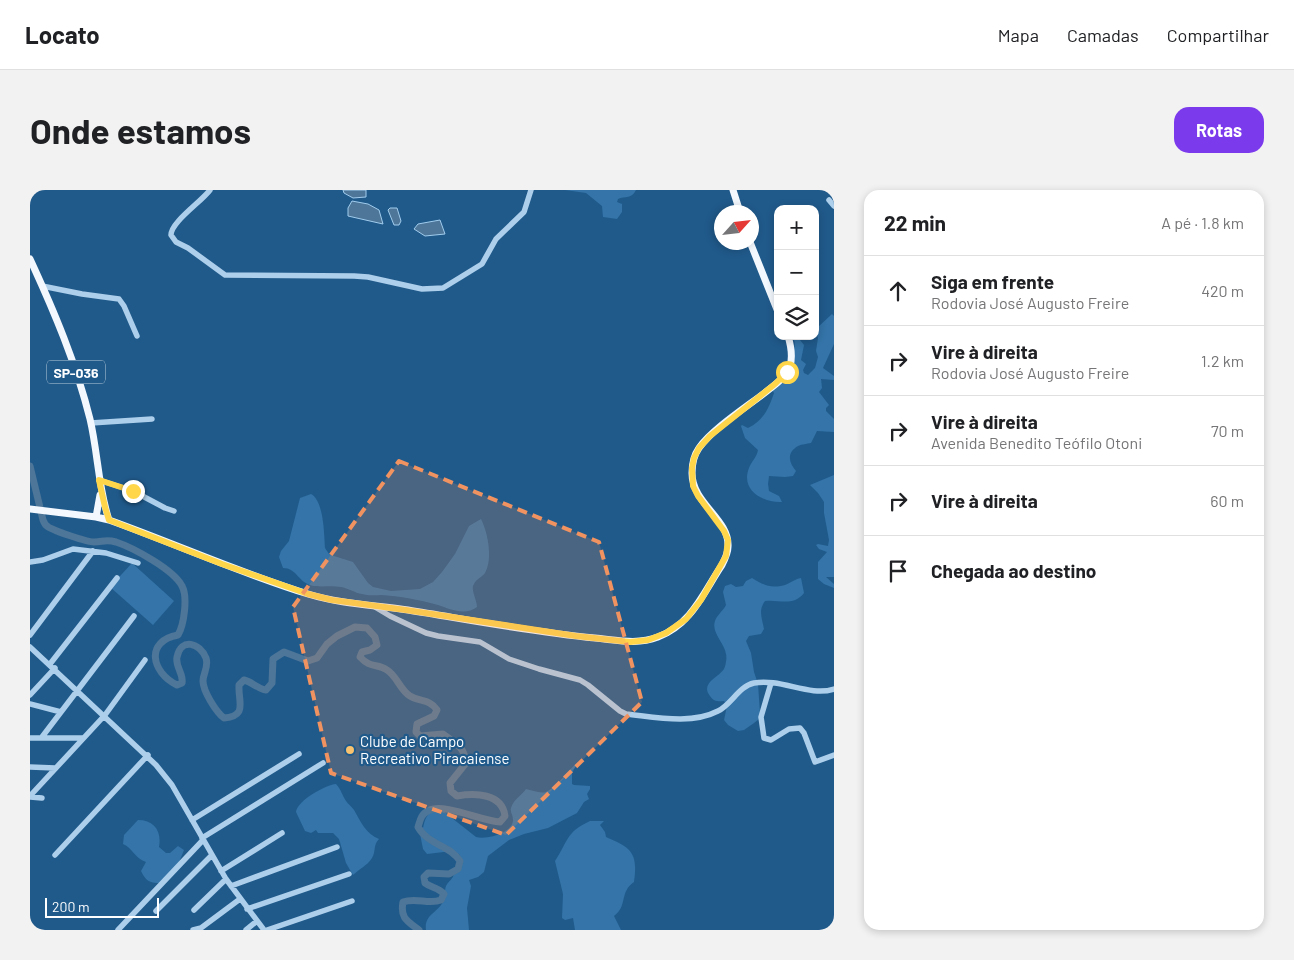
<!DOCTYPE html>
<html lang="pt">
<head>
<meta charset="utf-8">
<style>
  body { margin:0; font-family:Barlow,sans-serif; background:#f2f2f2; color:#202124 }
  .controls { position:absolute; right:15px; top:15px; display:grid; overflow:hidden; border-radius:10px; box-shadow:0 2px 8px #0003 }
  .controls button { width:45px; height:45px; display:grid; place-items:center; padding:0; border:0; border-bottom:1px solid #e0e0e0; background:#fff; color:#202124; font:25px sans-serif }
  .compass { position:absolute; left:684px; top:15px; width:45px; height:45px; border-radius:50%; background:#fff; box-shadow:0 2px 8px #0003; rotate:63deg }
  .scale { position:absolute; left:15px; bottom:12px; width:114px; box-sizing:border-box; padding-left:5px; border:2px solid #fff; border-top:0; font-size:14px; line-height:18px; white-space:nowrap; color:#fff; -webkit-text-stroke:4px #205a8b; paint-order:stroke }
  .stop { position:absolute; width:15px; height:15px; margin:-11px; border:4px solid #ffd54a; border-radius:50%; background:#fff }
  .stop.end { background:#ffd54a; border-color:#fff; box-shadow:0 1px 5px #0008 }
  .list { margin:0; padding:0; list-style:none }
  h2 { display:flex; justify-content:space-between; align-items:center; height:65px; margin:0; padding:0 20px; font-size:21px }
  h2 small { font-size:16px; font-weight:400; color:#757577 }
  .list li { display:grid; grid-template-columns:32px 1fr auto; gap:15px; align-items:center; box-sizing:border-box; height:70px; padding:0 20px; border-top:1px solid #e0e0e0 }
  .list b { display:block; font-size:19px; white-space:nowrap }
  .list p { margin:0; font-size:16px; white-space:nowrap; color:#757577 }
  .list em { font-size:16px; font-style:normal; color:#757577 }
  .icon { flex:none; width:28px; height:28px; fill:none; stroke:currentColor; stroke-width:2; stroke-linecap:round; stroke-linejoin:round }
  .map { position:relative; flex:none; width:804px; height:740px; overflow:hidden; border-radius:15px }
  header { display:flex; align-items:center; gap:30px; box-sizing:border-box; height:70px; padding:0 25px; background:#fff; border-bottom:1px solid #e0e0e0 }
  header strong { font-size:24px }
  nav { display:flex; gap:28px; margin-inline-start:auto; font-size:18px }
  .intro { display:flex; align-items:center; justify-content:space-between; box-sizing:border-box; height:120px; padding:0 30px }
  h1 { margin:0; font-size:35px }
  .button { padding:12px 22px; border-radius:15px; background:#7c3aed; color:#fff; font-size:18px; font-weight:700 }
  main { display:flex; gap:30px; padding:0 30px }
  aside { flex:1; background:#fff; border-radius:15px; box-shadow:0 2px 8px #0003 }
  .map>svg:first-child { display:block }
  .green { fill:#3474a8 }
  .water { fill:#4d7698; stroke:#a1cced }
  .lines { fill:none; stroke-linecap:round; stroke-linejoin:round }
  .river { stroke:#4d7698; stroke-width:7 }
  .minor { stroke:#adcfeb; stroke-width:5.5 }
  .major { stroke:#f2f8fe; stroke-width:7 }
  .route { stroke:#ffd54a; stroke-width:6 }
  .marked { fill:#f09361; fill-opacity:0.2; stroke:#f09361; stroke-width:4; stroke-dasharray:10 6; stroke-linejoin:round }
  .poi-dot { fill:#f8c26e; stroke:#205a8b; stroke-width:2 }
  .labels { text-anchor:middle; dominant-baseline:central; stroke-width:4.5; stroke-linejoin:round; paint-order:stroke }
  .shield { fill:#205a8b; stroke:#bccedc; stroke-width:1 }
  .shield-label { font-size:14px; font-weight:bold; fill:#fff }
  .poi-label { font-size:15px; fill:#fff; stroke:#205a8b; text-anchor:start }
</style>
</head>
<body>
<header>
<strong>Locato</strong>
<nav><a>Mapa</a><a>Camadas</a><a>Compartilhar</a></nav>
</header>
<div class="intro"><h1>Onde estamos</h1><a class="button">Rotas</a></div>
<main>
<div class="map">
<svg width="804" height="740" viewBox="0 0 804 740">
  <rect width="100%" height="100%" fill="#205a8b"/>
  <path class="green" d="M535 0H606C602 9 595 6 588 9L587 12 592 14V22L587 29 573 27 572 16 556 3Z
    M802 124 804 126V154L793 178 804 186V190L791 189 792 198 789 202 799 215 796 218V221L804 229V242L787 241 781 253C777 254 772 254 768 256 756 263 759 273 766 281L763 286 755 287 739 286 738 294 739 301 749 306 752 312C734 313 710 301 719 278 721 272 727 267 728 260L715 248 711 236 712 235 718 238C734 230 739 218 744 203L741 197C748 187 769 161 764 150H770L774 155 771 170 776 174 773 180 774 183 778 185 785 178 788 167 786 161 788 148 786 141 788 137Z
    M804 285V387H796L804 394V398L794 394 788 389V372L797 362 789 359 786 355 788 354 798 356 799 350 794 323V312L788 303 780 295Z
    M281 304C294 311 294 344 295 358L299 364 304 366 323 372 338 393 343 397 361 401 390 399 403 392 412 382 425 364 439 336 451 329C458 343 463 369 455 383 452 387 446 389 444 394 440 399 447 410 447 417 435 426 420 419 408 415 391 410 369 406 351 405 345 405 339 406 332 404 325 403 318 398 311 397 301 395 289 398 280 395 268 391 266 378 253 378L249 367 251 361 259 351 270 308Z
    M102 373 144 411 123 435 80 397Z
    M722 388C734 395 740 399 755 395 760 393 765 389 771 388L774 403C763 417 749 409 735 411 728 420 732 428 734 439L731 444 719 446 716 451 721 463 724 482 728 494 730 523 729 529 724 533 714 540 708 541 698 535 694 530 697 516 694 511C688 512 683 511 680 506 670 493 688 488 694 479 696 475 697 467 696 464 694 452 681 443 685 431 687 425 693 421 696 415L693 402 695 396 701 394 706 397 713 396 716 391Z
    M548 572 542 583V594L544 595 560 596V599L557 604 559 609 554 612 547 623 518 638 494 644 479 650 458 666 454 682 448 687 439 690 441 696 437 718 439 740H396C394 725 407 723 413 712 416 707 414 701 416 696 419 690 423 690 424 683L428 679 432 670 429 664 422 661 397 664 393 659 390 644C394 639 393 634 396 628 398 624 402 621 404 619L413 621 446 647C456 650 483 643 483 630 483 625 480 622 481 618 483 610 492 605 496 599 502 600 510 604 516 602 526 598 539 579 548 572Z
    M306 594C311 599 312 605 316 611 318 614 322 617 324 620 331 632 336 644 349 649 343 655 346 661 342 668 337 676 329 679 323 685L316 673 309 649 303 643H288L286 640 281 643 275 641 266 622C267 611 295 595 306 594Z
    M108 630C124 630 132 641 129 657L136 663H140L148 656 154 660 148 675 130 693C119 693 116 691 111 681L116 672C104 668 103 658 93 654L94 645Z
    M560 631H574L570 635 575 642 576 647C602 658 608 663 604 692 589 702 598 716 584 726L591 740H545L543 728 535 730 532 728 533 704 525 671C539 650 535 643 560 631Z"/>
  <path class="water" d="M313 0H336V7L323 8 314 3Z
    M322 11 338 14 349 20 353 34 318 26V18Z
    M360 18H367L371 31 369 35H364L358 20Z
    M410 30 415 44 395 46 384 39 388 34Z"/>
  <g class="lines">
    <path class="river" d="M0 276 13 330C14 332 15 335 17 336 21 340 57 352 64 352 73 352 75 349 86 352 104 358 144 380 152 396 158 407 154 435 148 445 115 451 121 482 147 495L152 493C154 484 145 477 147 467 151 447 170 453 176 468 179 477 173 483 173 491 173 501 186 522 194 528 218 526 208 512 209 495L214 490C222 492 228 499 236 500L242 493 243 469 254 462 278 471 287 468 297 454 307 446 325 437 337 438 345 447 347 455 340 460 332 462 330 467C341 479 347 473 357 480 367 486 370 500 380 506 390 512 400 509 407 520L404 526 387 534 386 542 390 546 413 544C425 553 435 557 436 573L420 593 421 601 427 606C445 603 472 603 475 626L470 632C451 631 413 612 398 621 391 624 390 631 388 637 398 655 420 655 430 671L428 679 419 684 398 683 394 687 395 693C401 698 408 697 414 704L411 710C399 715 386 707 373 712 370 728 377 731 389 740"/>
    <path class="minor" d="M180 0C171 12 141 32 141 45L146 52 158 58 195 85 324 86 338 87 392 99 413 98 452 74 466 49 494 22 501 0
      M799 10 804 16
      M12 96 52 104 89 109 94 116 107 146
      M61 233 122 229
      M69 290 103 301 135 318 144 321
      M0 372 13 370 43 359 76 363 108 373
      M345 417 360 426 396 443 408 446 450 452 479 469 509 479 550 490 558 495 590 521 596 524C625 527 661 535 688 521 701 515 709 496 724 493 751 488 779 507 804 499
      M0 445 63 361
      M0 457 126 575 142 595 196 689 234 740
      M20 474 87 388
      M741 493 731 527 734 548 741 550 759 539 770 538 774 543 785 572 804 565
      M0 505 25 478
      M0 514 31 522
      M12 547 104 426
      M0 548H52
      M0 577 25 578
      M0 606 75 525 115 470
      M0 607 12 608
      M162 630 269 564
      M172 648 293 573
      M25 665 118 565
      M191 681 252 643
      M201 696 307 657
      M217 719 319 684
      M164 720 196 689
      M126 721 181 666
      M88 740 173 650
      M163 740 171 738 210 709
      M216 740 227 731
      M237 740 322 711"/>
    <path class="major" d="M703 0 710 22
      M720 52 748 122
      M0 69C24 121 46 173 60 229 68 263 68 297 79 330
      M0 319 66 327 79 330C146 354 210 383 278 404 311 414 344 415 378 420 440 430 502 442 565 448 587 450 607 455 628 447 662 434 673 403 692 375 695 369 698 363 698 357 700 329 662 314 662 283 662 274 664 265 669 258 682 239 718 216 737 201 746 194 756 187 760 176 763 166 761 156 758 146
      M66 327 70 305"/>
  </g>
  <g class="lines">
    <path class="route" d="M103 301 69 290 75 317 79 330 192 374 278 404 302 410 376 420 546 446 600 452 618 450 636 443 656 429 671 410 696 366 698 350 694 341 668 306 663 296 662 278 664 268 669 258 680 246 745 194 757 182"/>
  </g>
  <path class="marked" d="M369 271 569 352 612 512 476 645 301 583 263 417Z"/>
  <circle class="poi-dot" cx="320" cy="560" r="5"/>
  <g class="labels">
    <rect class="shield" x="17" y="170.5" width="58" height="23" rx="4"/>
    <g class="shield-label">
      <text x="46" y="182">SP-036</text>
    </g>
    <g class="poi-label">
      <text x="330" y="551">Clube de Campo<tspan x="330" dy="17">Recreativo Piracaiense</tspan></text>
    </g>
  </g>
</svg>
<div class="controls">
<button>+</button>
<button>−</button>
<button><svg class="icon" aria-label="layers" viewBox="0 0 24 24"><path d="M12 4l9 5-9 5-9-5zM3 14l9 5 9-5"/></svg></button>
</div>
<svg class="compass" viewBox="-18 -18 36 36"><path d="M0-13l5 13h-10z" fill="#e53935"/><path d="M0 13l5-13h-10z" fill="#757577"/></svg>
<div class="scale">200 m</div>
<div class="stop" style="left:757px;top:182px"></div>
<div class="stop end" style="left:103px;top:301px"></div>
</div>
<aside>
<h2>22 min<small>A pé · 1.8 km</small></h2>
<ul class="list">
<li><svg class="icon" aria-label="ahead" viewBox="0 0 24 24"><path d="M12 20V5M6 11l6-6 6 6"/></svg><div><b>Siga em frente</b><p>Rodovia José Augusto Freire</p></div><em>420 m</em></li>
<li><svg class="icon" aria-label="right" viewBox="0 0 24 24"><path d="M7 20v-9h11M14 6l5 5-5 5"/></svg><div><b>Vire à direita</b><p>Rodovia José Augusto Freire</p></div><em>1.2 km</em></li>
<li><svg class="icon" aria-label="right" viewBox="0 0 24 24"><path d="M7 20v-9h11M14 6l5 5-5 5"/></svg><div><b>Vire à direita</b><p>Avenida Benedito Teófilo Otoni</p></div><em>70 m</em></li>
<li><svg class="icon" aria-label="right" viewBox="0 0 24 24"><path d="M7 20v-9h11M14 6l5 5-5 5"/></svg><div><b>Vire à direita</b></div><em>60 m</em></li>
<li><svg class="icon" aria-label="arrive" viewBox="0 0 24 24"><path d="M6 21V4h12l-3 4 3 4H6"/></svg><div><b>Chegada ao destino</b></div></li>
</ul>
</aside>
</main>
</body>
</html>
